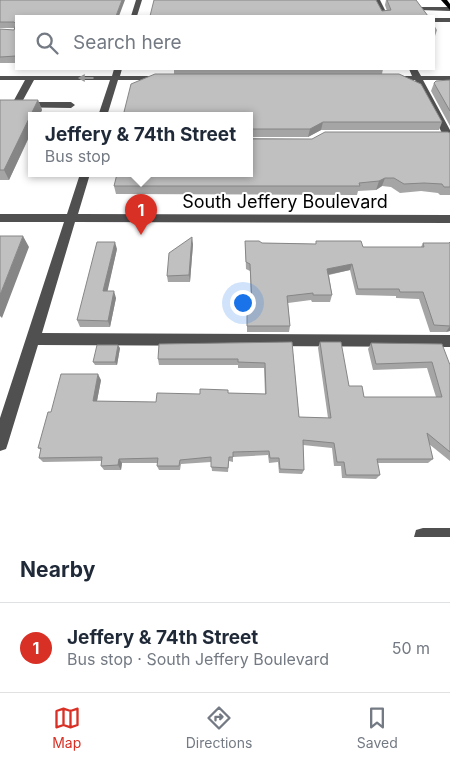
<!DOCTYPE html>
<html lang="en">
<head>
<meta charset="utf-8">
<style>
  body { margin:0; font-family:Inter,sans-serif; background:#f2f2f3; color:#1f2937 }
  .you { position:absolute; left:242px; top:302px; width:18px; height:18px; margin:-12px; border:4px solid #fff; border-radius:50%; background:#1a73e8; box-shadow:0 0 0 8px #1a73e833 }
  .badge { display:grid; place-items:center; width:32px; height:32px; border-radius:50%; background:#d93025; color:#fff; font-size:16px; font-weight:700 }
  .pin { position:absolute; translate:-50% -41px; filter:drop-shadow(0 1px 2px #0008) }
  .pin::after { content:''; position:absolute; top:26px; width:18px; height:15px; background:inherit; clip-path:polygon(0 0,100% 0,50% 100%) }
  .popup { position:absolute; left:28px; top:112px; width:225px; height:65px; box-sizing:border-box; display:grid; place-content:center; border-radius:0px; background:#fff; filter:drop-shadow(0 1px 4px #0005); font-size:16px; white-space:nowrap; color:#747a83 }
  .popup b { font-size:19px; color:#1f2937 }
  .popup::after { content:''; position:absolute; left:50%; top:100%; margin-left:-10px; border:10px solid transparent; border-top-color:#fff }
  .list { margin:0; padding:0; list-style:none }
  h2 { display:flex; justify-content:space-between; align-items:center; height:65px; margin:0; padding:0 20px; font-size:21px }
  h2 small { font-size:16px; font-weight:400; color:#747a83 }
  .list li { display:grid; grid-template-columns:32px 1fr auto; gap:15px; align-items:center; box-sizing:border-box; height:90px; padding:0 20px; border-top:1px solid #e0e1e3 }
  .list b { display:block; font-size:19px; white-space:nowrap }
  .list p { margin:0; font-size:16px; white-space:nowrap; color:#747a83 }
  .list em { font-size:16px; font-style:normal; color:#747a83 }
  .icon { flex:none; width:28px; height:28px; fill:none; stroke:currentColor; stroke-width:2; stroke-linecap:round; stroke-linejoin:round }
  .map { position:relative; flex:none; width:450px; height:537px; overflow:hidden }
  .search { position:absolute; background:#fff; box-shadow:0 2px 8px #0003; left:15px; right:15px; top:15px; height:55px; display:flex; align-items:center; gap:12px; box-sizing:border-box; padding:0 18px; border-radius:0px; color:#747a83; font-size:19px }
  .sheet { height:155px; background:#fff }
  nav { display:flex; justify-content:space-around; align-items:center; box-sizing:border-box; height:70px; border-top:1px solid #e0e1e3; background:#fff; font-size:14px; color:#747a83 }
  nav a { display:grid; justify-items:center; gap:2px }
  nav .on { color:#d93025 }
  .map>svg:first-child { display:block }
  .lines { fill:none; stroke-linecap:round; stroke-linejoin:round }
  .minor { fill:#505050; fill-rule:evenodd }
  .major { fill:#000; fill-rule:evenodd }
  .wall { fill:#a5a5a5 }
  .shaded-wall { fill:#868686 }
  .building { fill:#c0c0c0; stroke:#868686 }
  .oneway { fill:#969696 }
  .labels { text-anchor:middle; dominant-baseline:central; stroke-width:4; stroke-linejoin:round; paint-order:stroke }
  .street-label { font-size:18px; fill:#000; stroke:#fff }
</style>
</head>
<body>
<div class="map">
<svg width="450" height="537" viewBox="0 0 450 537">
  <rect width="100%" height="100%" fill="#fff"/>
  <g class="lines">
    <path class="minor" d="M136 0H142L137 16H131Z
      M374 0H380L388 16H382Z
      M421 7H450V11L419 10V8Z
      M434 18H450V22H434Z
      M114 69H122L120 76H163L167 78 163 80H118L107 116H98L110 80H34L22 102H71L75 105 71 108 0 107V101L13 102 25 80H0V76H112Z
      M409 69H417L421 76H450V80H423L450 130V142L445 139 415 80H393L389 78 393 76H412Z
      M80 174H90L78 214 450 215V223L75 222 42 333 450 335V347L38 345 8 443 6 449 0 451V418L64 222H0V214H67Z
      M423 528H450V537H414L416 530Z"/>
    <path class="major" d="M441 0H447L450 4V10Z"/>
  </g>
  <path class="wall" d="M0 0 16 16V63H0V29L14 30V28H0Z
    M386 0H416L428 16 382 11H387L385 5Z
    M434 25 437 30 435 36H434Z
    M174 69H383L382 74 442 122 439 130H321L308 137H250V138L312 139 450 133V195H440L438 193 421 191 400 193 391 187 382 186 376 190 358 191 357 195 116 194 114 186 174 74Z
    M450 80V126L431 91 434 83Z
    M0 100H38L42 110 9 180H0Z
    M245 241 262 243 316 244V241L363 247H421L423 243H449L450 242V331L446 332H430L419 299 396 298V296L356 295 350 270 329 275 332 295 330 302H312L311 300 288 303 290 326 289 332H247V304H251L250 271 246 269Z
    M193 244 190 282H168L167 276Z
    M117 249 107 291 116 298 110 327H80L77 320Z
    M292 342 299 417 328 418 318 348 320 342 349 386 364 397H436L427 368 373 370 368 349 371 343 450 365V461L429 444 433 459 428 463H377L380 475 376 479 342 478 341 466H334L332 448 303 445 304 470 302 474 279 473 278 462 269 463 268 455 233 457V462L229 461 228 472 212 471 211 462 181 464 180 470H159L157 466 158 463H122L121 470H104L101 466V461L43 462 39 458 41 450 38 448 51 412 101 380 97 401 156 402 200 394 228 393 265 394 264 368H238V365H159L158 359Z
    M120 348 117 365H95L93 362Z"/>
  <path class="shaded-wall" d="M122 0H125L119 16H116Z
    M38 100 42 110 39 116H32V130L9 180 4 170Z
    M323 122 321 130 308 137 310 129Z
    M385 178 382 186 376 190 379 181Z
    M23 236 29 247 2 318 0 316V295Z
    M192 237 193 244 190 282 189 275Z
    M115 242 117 249 106 298 103 291Z
    M352 264 350 270 326 275 327 269Z
    M114 291 116 298 110 327 108 321Z
    M450 326V331L446 332Z
    M118 345 120 348 117 365 115 362Z
    M98 374 101 380 96 406 93 401Z
    M119 459 122 463 121 470 118 465Z"/>
  <path class="building" d="M0 0H122L116 16H16V56L0 57V29L14 30 16 24 14 22H0Z
    M154 0H376L382 11 391 10 387 0H416L428 16H150Z
    M155 74H399L421 84 442 122H323L310 129H250V132V116H123L131 84Z
    M450 80V111L434 83 436 81Z
    M0 100H38L4 170H0Z
    M325 132H448L450 133V187H444L442 184 424 183 404 184 394 178H385L379 181 359 183 360 186H114L117 174H250V138V139H312Z
    M0 236H23L0 295Z
    M192 237 189 275 167 276 169 253Z
    M245 241H259L262 243 316 244V241H361L363 247H424L423 243H449L450 242V326L434 325 423 292H400L399 289H358L352 264 327 269 332 295H313V293L287 296 290 326H247V304H252L250 264 246 262Z
    M97 242H115L103 291H114L108 321 77 320Z
    M292 342 299 417 331 418 320 342H341L349 386H362L364 397H442L432 362 376 364 371 343 442 344 450 365V452L427 433 433 459H377L380 475H346L344 462H337L334 443 303 440 304 470 280 469 279 458H270L269 451 233 452V457H229L228 468 211 467V457L180 460 179 466H157L158 458 119 459 118 465 101 466 102 457 39 458 41 448H38L48 412H51L61 374H98L93 401 156 402 157 393 200 394V389L228 390V393L266 394 265 363 238 362V359H158L159 344Z
    M97 345H118L115 362H93Z"/>
  <defs><path id="oneway-solid" d="M-6-.8H1V-3.2L6.5 0L1 3.2V.8H-6Z" transform="scale(1.25)"/></defs>
  <use class="oneway" href="#oneway-solid" transform="translate(86 78) rotate(-180)"/>
  <g class="labels">
    <g class="street-label">
      <text x="285" y="201">South Jeffery Boulevard</text>
    </g>
  </g>
</svg>
<div class="you"></div>
<div class="pin badge" style="left:141px;top:235px">1</div>
<div class="popup"><b>Jeffery &amp; 74th Street</b>Bus stop</div>
<div class="search"><svg class="icon" aria-label="search" viewBox="0 0 24 24"><circle cx="10" cy="10" r="6"/><path d="M15 15l6 6"/></svg>Search here</div>
</div>
<section class="sheet">
<h2>Nearby<small></small></h2>
<ul class="list">
<li><span class="badge">1</span><div><b>Jeffery &amp; 74th Street</b><p>Bus stop · South Jeffery Boulevard</p></div><em>50 m</em></li>
</ul>
</section>
<nav>
<a class="on"><svg class="icon" aria-label="map" viewBox="0 0 24 24"><path d="M3 6l6-2 6 2 6-2v14l-6 2-6-2-6 2zM9 4v14M15 6v14"/></svg>Map</a>
<a><svg class="icon" aria-label="directions" viewBox="0 0 24 24"><path d="M12 3l9 9-9 9-9-9zM9 14v-3h6M13 9l2 2-2 2"/></svg>Directions</a>
<a><svg class="icon" aria-label="saved" viewBox="0 0 24 24"><path d="M7 4h10v16l-5-4-5 4z"/></svg>Saved</a>
</nav>
</body>
</html>
